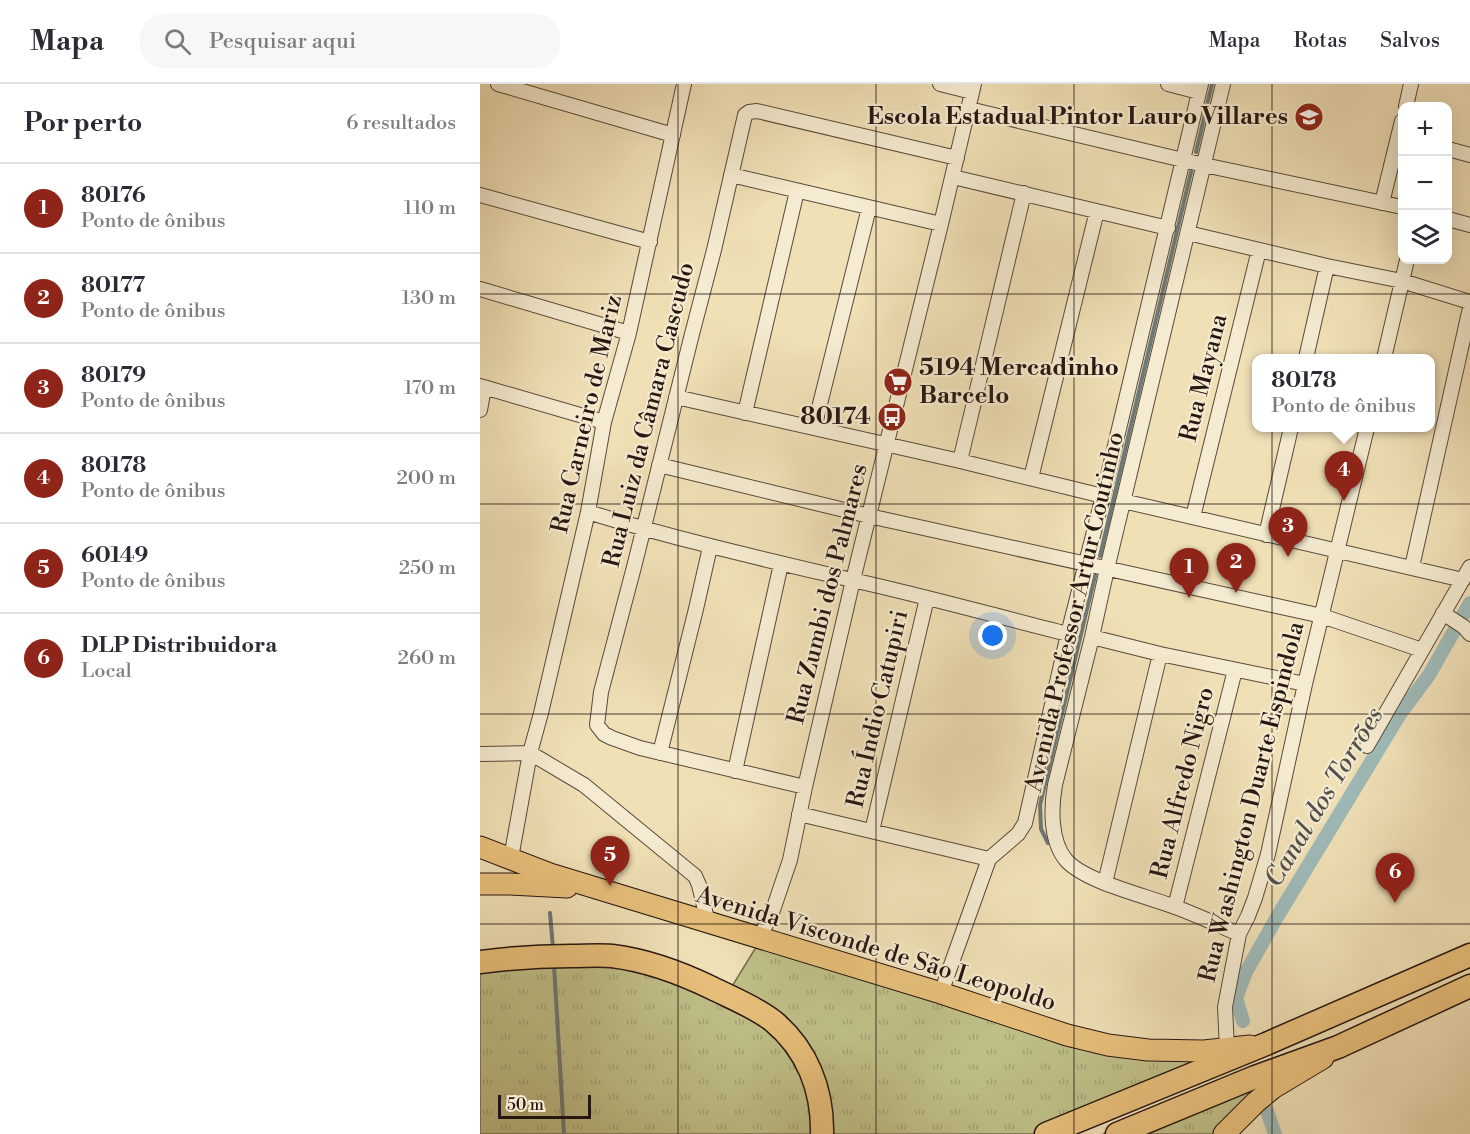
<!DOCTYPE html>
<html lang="pt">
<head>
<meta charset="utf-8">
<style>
  body { margin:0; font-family:"Libre Bodoni",serif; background:#f7f7f7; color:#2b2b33 }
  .controls { position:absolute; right:18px; top:18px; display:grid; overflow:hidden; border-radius:12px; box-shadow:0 6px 24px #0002 }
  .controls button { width:54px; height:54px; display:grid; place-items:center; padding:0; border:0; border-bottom:2px solid #e1e1e2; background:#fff; color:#2b2b33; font:30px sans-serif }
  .scale { position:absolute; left:18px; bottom:15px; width:93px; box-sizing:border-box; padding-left:6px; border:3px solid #271712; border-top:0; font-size:16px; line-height:21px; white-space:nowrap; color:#271712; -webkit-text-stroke:4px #f5ebd0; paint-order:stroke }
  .you { position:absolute; left:513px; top:552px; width:21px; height:21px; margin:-15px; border:4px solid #fff; border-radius:50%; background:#1a73e8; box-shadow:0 0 0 9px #1a73e833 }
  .badge { display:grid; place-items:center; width:39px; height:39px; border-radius:50%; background:#8f2418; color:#fff; font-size:20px; font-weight:700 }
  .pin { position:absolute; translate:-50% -50px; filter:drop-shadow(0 2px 3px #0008) }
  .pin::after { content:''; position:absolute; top:32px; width:21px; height:18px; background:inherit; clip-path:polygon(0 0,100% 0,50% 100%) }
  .popup { position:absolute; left:772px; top:270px; width:183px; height:78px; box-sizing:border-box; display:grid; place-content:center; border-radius:12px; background:#fff; filter:drop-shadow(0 2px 4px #0005); font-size:20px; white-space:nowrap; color:#7c7c81 }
  .popup b { font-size:22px; color:#2b2b33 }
  .popup::after { content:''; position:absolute; left:50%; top:100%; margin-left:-12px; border:12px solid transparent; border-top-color:#fff }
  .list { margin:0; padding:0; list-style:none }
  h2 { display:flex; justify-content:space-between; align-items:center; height:78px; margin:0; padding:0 24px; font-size:26px }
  h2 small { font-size:20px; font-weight:400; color:#7c7c81 }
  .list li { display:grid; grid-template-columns:39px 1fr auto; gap:18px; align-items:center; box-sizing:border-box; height:90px; padding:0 24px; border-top:2px solid #e1e1e2 }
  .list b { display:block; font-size:22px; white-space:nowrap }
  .list p { margin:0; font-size:20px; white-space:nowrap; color:#7c7c81 }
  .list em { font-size:20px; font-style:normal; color:#7c7c81 }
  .icon { flex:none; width:33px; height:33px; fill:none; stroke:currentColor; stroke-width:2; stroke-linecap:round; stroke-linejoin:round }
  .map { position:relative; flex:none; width:990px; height:1050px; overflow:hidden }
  header { display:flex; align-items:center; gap:36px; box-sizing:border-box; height:84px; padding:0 30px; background:#fff; border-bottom:2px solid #e1e1e2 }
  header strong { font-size:28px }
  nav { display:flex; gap:33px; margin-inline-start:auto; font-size:21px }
  .search { width:420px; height:54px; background:#f7f7f7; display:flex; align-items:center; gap:15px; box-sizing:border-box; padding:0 21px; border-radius:24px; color:#7c7c81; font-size:22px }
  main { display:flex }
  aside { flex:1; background:#fff }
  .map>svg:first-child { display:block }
  .grass { fill:url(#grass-tufts); stroke:#746c4e; stroke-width:1.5 }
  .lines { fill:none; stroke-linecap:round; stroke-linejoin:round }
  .stream { stroke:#6e7976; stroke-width:4 }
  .canal { stroke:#9ebab8; stroke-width:14 }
  .minor-casing { stroke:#59493b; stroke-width:16 }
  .primary-casing { stroke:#271712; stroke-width:23 }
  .trunk-casing { stroke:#271712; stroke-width:25 }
  .minor { stroke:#f5ebd0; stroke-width:14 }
  .primary { stroke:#e8c07b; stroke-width:21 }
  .trunk { stroke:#e8c07b; stroke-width:22 }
  .grid { fill:none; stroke:#271712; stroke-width:1.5; stroke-opacity:0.55 }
  .labels { text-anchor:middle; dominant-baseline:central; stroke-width:4.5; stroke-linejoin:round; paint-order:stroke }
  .poi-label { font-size:24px; font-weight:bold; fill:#271712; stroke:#f5ebd0; text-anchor:end }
  .street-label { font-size:24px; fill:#271712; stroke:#f5ebd0 }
  .water-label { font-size:26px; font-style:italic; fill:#51504c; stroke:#f5ebd0 }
</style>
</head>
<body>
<header>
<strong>Mapa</strong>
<div class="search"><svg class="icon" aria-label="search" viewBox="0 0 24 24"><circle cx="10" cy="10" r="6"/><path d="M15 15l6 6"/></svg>Pesquisar aqui</div>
<nav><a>Mapa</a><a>Rotas</a><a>Salvos</a></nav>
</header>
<main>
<aside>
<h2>Por perto<small>6 resultados</small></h2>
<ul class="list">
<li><span class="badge">1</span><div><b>80176</b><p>Ponto de ônibus</p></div><em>110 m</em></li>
<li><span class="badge">2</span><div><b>80177</b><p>Ponto de ônibus</p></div><em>130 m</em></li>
<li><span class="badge">3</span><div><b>80179</b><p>Ponto de ônibus</p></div><em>170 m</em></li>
<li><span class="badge">4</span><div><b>80178</b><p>Ponto de ônibus</p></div><em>200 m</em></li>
<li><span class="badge">5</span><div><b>60149</b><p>Ponto de ônibus</p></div><em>250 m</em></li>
<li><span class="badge">6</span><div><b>DLP Distribuidora</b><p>Local</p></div><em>260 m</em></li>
</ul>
</aside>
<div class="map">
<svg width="990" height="1050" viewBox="0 0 990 1050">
  <defs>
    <pattern id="grass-tufts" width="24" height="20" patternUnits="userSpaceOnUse" patternTransform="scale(1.5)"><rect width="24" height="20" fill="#c0c089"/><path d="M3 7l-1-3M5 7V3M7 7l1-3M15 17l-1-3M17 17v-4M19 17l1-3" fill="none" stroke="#a5a475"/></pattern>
  </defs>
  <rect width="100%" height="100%" fill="#f0e0b6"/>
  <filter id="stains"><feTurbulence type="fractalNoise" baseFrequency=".00333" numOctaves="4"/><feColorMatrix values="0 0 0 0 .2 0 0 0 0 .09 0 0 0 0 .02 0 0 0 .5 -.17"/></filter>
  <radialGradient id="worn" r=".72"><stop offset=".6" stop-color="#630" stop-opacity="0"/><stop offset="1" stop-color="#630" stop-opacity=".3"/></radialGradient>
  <path class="grass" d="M278 860 586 952 770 964 557 1050H0V874L93 871 248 909Z
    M775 993 772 1013 736 1050H623L751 999Z"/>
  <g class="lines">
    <path class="stream" d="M716 68 732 0
      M620 472 711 88
      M568 759 561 745 560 721 615 492
      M70 829 73 864
      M74 881 84 1050
      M758 904 759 905"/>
    <path class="canal" d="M763 937 756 914 766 888 797 833 920 630 949 591 990 519
      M787 1027 795 1050"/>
    <g class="minor-casing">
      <path id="minor" d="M18 0 193 51
        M460 0 492 8
        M688 0 719 8
        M743 0 627 485 612 553 575 701C571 723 570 757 586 776 605 798 667 812 695 823 717 831 738 841 759 850
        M926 22 931 0
        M489 25 724 81 922 123
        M968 65 990 71
        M251 91 461 140
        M473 93 688 144
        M0 111 170 158
        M902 119 922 37
        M968 135 990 141
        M708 149 847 182 922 197 990 218
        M0 205 149 249
        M826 274 847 182
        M904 274 927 176
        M0 302 124 338
        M196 313 480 377 623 412
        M0 326 4 304
        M265 329 317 107
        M334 344 389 124
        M480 377 544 109
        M179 381 389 432 842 532 942 566
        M551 394 617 127
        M643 417 983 496
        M108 428C195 455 283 475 372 496 445 512 516 532 588 550
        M713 433 779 166
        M786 451 811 344
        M932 483 990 224
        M963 529 984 543 990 550
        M612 553 680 570 825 600
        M887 662 990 483
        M180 669 216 525 230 463
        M0 670 50 669 104 701 215 792 219 801 228 839
        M255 687 301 480
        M325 703 160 664 132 654 124 650 117 641 121 608 154 483 212 250 234 166 265 31 269 28 277 27 477 74
        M319 730 509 775
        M392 747 447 514
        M31 774 50 669 61 629 108 428 124 338 149 249 204 0
        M509 775 538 750 545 739 588 550 623 412 721 0
        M625 799 680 570
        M695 823 755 586
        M280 853 293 826 310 776 325 703 373 496 461 140 494 0
        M461 909 509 775
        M747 965 745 923 759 850 768 832 775 814 788 770 825 600 887 344"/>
    </g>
    <g class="primary-casing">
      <path id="primary" d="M0 763 70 790 461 909 587 951 628 961 668 966 724 967 770 962
        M0 800H30L87 803
        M744 1050 776 1018 793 1004 843 974"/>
    </g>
    <g class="trunk-casing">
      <path id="trunk" d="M0 878C31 874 60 872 91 872 105 872 119 871 132 872 165 876 203 890 232 904 252 914 275 923 293 937 327 965 343 1006 342 1050
        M566 1050 786 960 990 871
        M637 1050 775 993 858 963 990 902"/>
    </g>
    <use href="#minor" class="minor"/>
    <use href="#primary" class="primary"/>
    <use href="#trunk" class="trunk"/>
  </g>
  <path class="grid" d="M198 0V1050M396 0V1050M594 0V1050M792 0V1050M0 210H990M0 420H990M0 630H990M0 840H990"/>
  <defs>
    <g id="school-disc" transform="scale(1.5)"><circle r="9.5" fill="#8f2418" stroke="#f5ebd0"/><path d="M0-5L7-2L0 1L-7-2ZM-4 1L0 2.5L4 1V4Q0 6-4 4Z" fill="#fff"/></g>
    <g id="supermarket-disc" transform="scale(1.5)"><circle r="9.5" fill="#8f2418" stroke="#f5ebd0"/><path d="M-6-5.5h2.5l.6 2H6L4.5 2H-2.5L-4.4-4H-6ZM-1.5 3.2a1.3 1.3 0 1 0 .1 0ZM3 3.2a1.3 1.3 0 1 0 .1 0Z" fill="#fff"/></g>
    <g id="bus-disc" transform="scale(1.5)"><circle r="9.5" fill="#8f2418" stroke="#f5ebd0"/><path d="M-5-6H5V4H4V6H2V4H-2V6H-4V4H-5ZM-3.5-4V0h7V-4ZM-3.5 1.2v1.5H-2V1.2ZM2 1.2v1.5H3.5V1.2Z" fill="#fff"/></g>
  </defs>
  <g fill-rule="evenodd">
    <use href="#school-disc" x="829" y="33"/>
    <use href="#supermarket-disc" x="418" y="298"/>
    <use href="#bus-disc" x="412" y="333"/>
  </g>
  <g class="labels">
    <g class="poi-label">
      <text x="808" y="33">Escola Estadual Pintor Lauro Villares</text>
      <text x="439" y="284" text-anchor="start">5194 Mercadinho<tspan x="439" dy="28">Barcelo</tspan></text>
      <text x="391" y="333">80174</text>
    </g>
    <g class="street-label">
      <text transform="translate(724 294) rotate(-76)">Rua Mayana</text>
      <text transform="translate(107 330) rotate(-77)">Rua Carneiro de Mariz</text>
      <text transform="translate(169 331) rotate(-76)">Rua Luiz da Câmara Cascudo</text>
      <text transform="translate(348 510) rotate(-76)">Rua Zumbi dos Palmares</text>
      <text transform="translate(595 528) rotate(-77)">Avenida Professor Artur Coutinho</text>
      <text transform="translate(398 625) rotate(-77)">Rua Índio Catupiri</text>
      <text transform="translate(703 699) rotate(-76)">Rua Alfredo Nigro</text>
      <text transform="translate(772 718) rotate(-76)">Rua Washington Duarte Espindola</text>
      <text transform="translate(396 865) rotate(17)">Avenida Visconde de São Leopoldo</text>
    </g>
    <g class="water-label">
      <text transform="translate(844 713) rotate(-59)">Canal dos Torrões</text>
    </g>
  </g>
  <rect width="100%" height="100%" filter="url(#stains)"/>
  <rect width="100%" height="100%" fill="url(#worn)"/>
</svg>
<div class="controls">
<button>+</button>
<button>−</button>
<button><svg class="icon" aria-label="layers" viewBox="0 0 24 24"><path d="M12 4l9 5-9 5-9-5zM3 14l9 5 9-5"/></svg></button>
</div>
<div class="scale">50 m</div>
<div class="you"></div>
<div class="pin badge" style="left:709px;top:514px">1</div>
<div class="pin badge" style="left:756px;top:509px">2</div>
<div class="pin badge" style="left:808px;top:473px">3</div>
<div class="pin badge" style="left:864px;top:417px">4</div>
<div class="popup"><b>80178</b>Ponto de ônibus</div>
<div class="pin badge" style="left:130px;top:802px">5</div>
<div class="pin badge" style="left:915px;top:819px">6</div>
</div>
</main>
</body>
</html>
